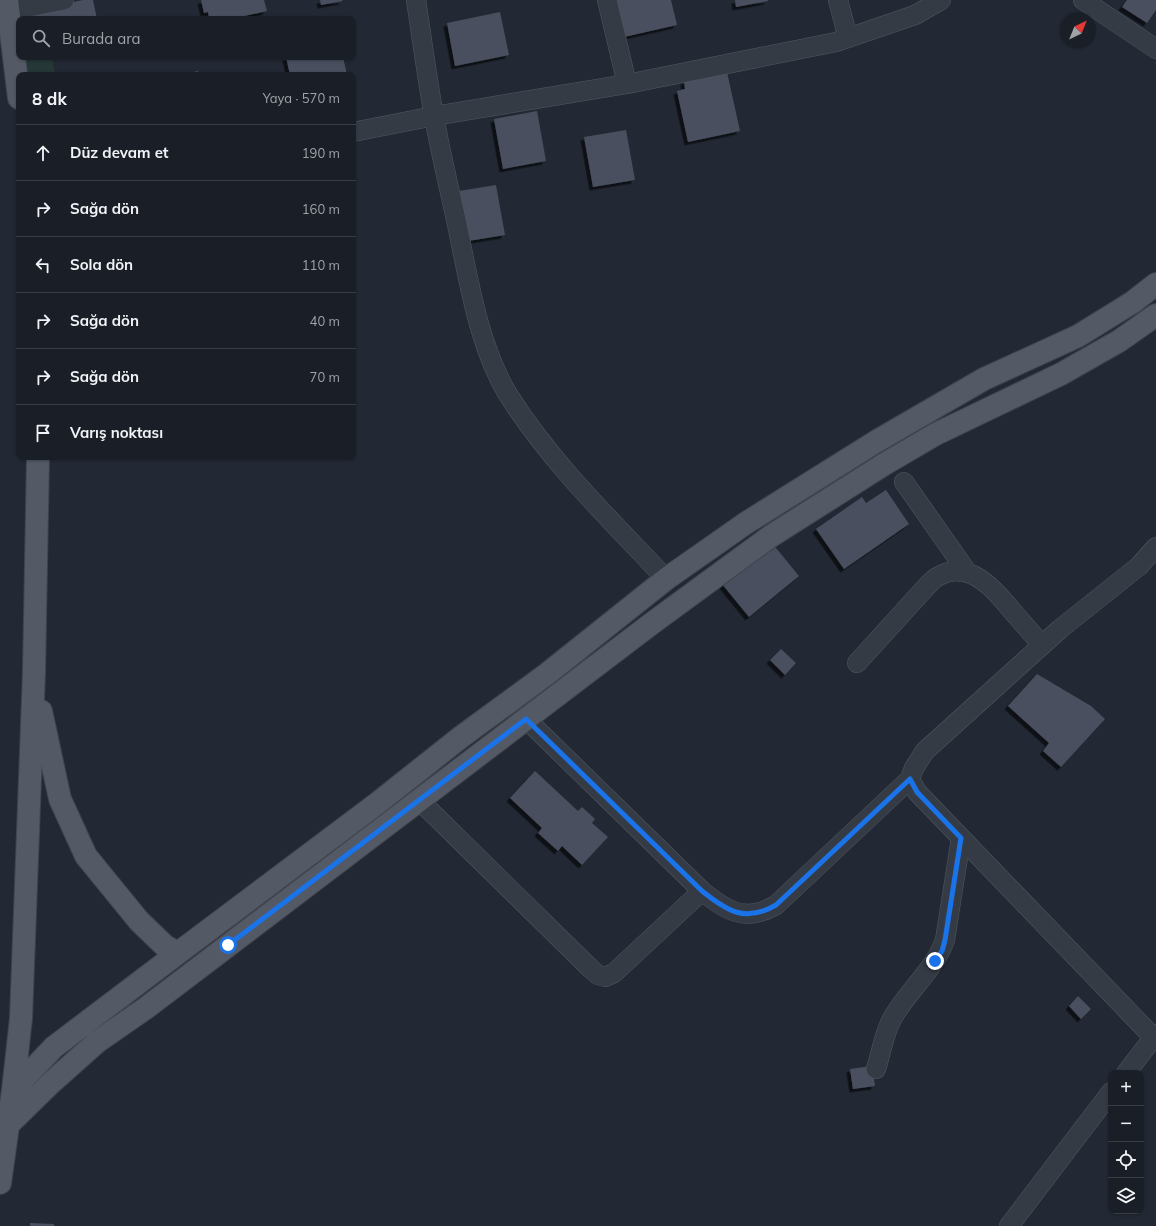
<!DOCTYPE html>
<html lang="tr">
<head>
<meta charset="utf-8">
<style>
  body { margin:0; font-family:Mulish,sans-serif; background:#23272f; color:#f1f3f6 }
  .controls { position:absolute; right:12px; bottom:12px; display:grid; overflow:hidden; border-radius:8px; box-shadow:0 1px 3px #0004 }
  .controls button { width:36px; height:36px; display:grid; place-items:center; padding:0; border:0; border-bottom:1px solid #383d44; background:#1a1f27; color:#f1f3f6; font:20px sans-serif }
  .compass { position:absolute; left:1060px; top:12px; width:36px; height:36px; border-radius:50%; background:#1a1f27; box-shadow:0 1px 3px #0004; rotate:43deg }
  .stop { position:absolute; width:12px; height:12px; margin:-9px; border:3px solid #1a73e8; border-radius:50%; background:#fff }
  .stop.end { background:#1a73e8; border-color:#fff; box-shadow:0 1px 4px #0008 }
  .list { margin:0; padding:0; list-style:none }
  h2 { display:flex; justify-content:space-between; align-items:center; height:52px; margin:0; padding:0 16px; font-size:17px }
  h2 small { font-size:13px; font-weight:400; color:#9fa2a7 }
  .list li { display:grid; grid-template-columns:26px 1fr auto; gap:12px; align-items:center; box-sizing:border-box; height:56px; padding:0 16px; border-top:1px solid #383d44 }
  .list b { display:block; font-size:15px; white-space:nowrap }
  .list em { font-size:13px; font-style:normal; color:#9fa2a7 }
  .icon { flex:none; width:22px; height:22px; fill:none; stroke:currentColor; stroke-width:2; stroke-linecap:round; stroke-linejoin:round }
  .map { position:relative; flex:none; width:1156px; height:1226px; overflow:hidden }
  .search { position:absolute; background:#1a1f27; box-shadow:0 1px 3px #0004; left:16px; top:16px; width:340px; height:44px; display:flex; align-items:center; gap:10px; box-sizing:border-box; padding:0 14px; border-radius:8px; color:#9fa2a7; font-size:15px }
  .panel { position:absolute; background:#1a1f27; box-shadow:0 1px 3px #0004; left:16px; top:72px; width:340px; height:388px; border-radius:8px }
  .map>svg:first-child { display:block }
  .green { fill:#263737 }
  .building { fill:#48505e; filter:url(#shadow) }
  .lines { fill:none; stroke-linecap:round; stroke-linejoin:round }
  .minor-casing { stroke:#525963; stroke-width:20 }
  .major-casing { stroke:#3e444e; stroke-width:24 }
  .minor { stroke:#353b45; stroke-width:19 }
  .major { stroke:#535a65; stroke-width:22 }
  .route { stroke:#1a73e8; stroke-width:5 }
</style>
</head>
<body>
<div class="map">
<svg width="1156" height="1226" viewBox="0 0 1156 1226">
  <defs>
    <filter id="shadow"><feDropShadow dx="-3.5" dy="3.5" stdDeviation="0" flood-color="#0009"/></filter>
  </defs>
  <rect width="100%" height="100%" fill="#222934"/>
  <path class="green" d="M25 57H52L55 75H28Z"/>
  <path class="building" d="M83 0H93L97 19H36L34 10Z
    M201 0H264L267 11 231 19H209L208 12 204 13Z
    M320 0H342L343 1 321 5Z
    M615 0H671L677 25 624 37Z
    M735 0H768V1L736 7Z
    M1127 0H1156V10L1147 23 1122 7Z
    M500 12 509 55 455 66 447 23Z
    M286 57H343L347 75H290Z
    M198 71 199 75H183V74Z
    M727 72 740 131 688 142 677 91 685 89 684 81Z
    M537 111 546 161 503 169 494 119Z
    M626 130 635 180 593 187 584 137Z
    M496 185 505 235 462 242 453 192Z
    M886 490 909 524 844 569 816 529 862 497 866 503Z
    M772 543 799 576 749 617 722 584Z
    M781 649 796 663 785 675 770 660Z
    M1037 674 1091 706 1105 719 1061 767 1043 751 1049 743 1008 706Z
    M535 771 578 811 582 807 595 819 592 823 608 837 582 865 562 846 558 851 538 833 542 828 510 798Z
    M1078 996 1091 1009 1081 1019 1069 1006Z
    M872 1066 875 1086 853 1089 850 1069Z
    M30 1223 54 1224V1226H30Z"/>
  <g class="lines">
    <g class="minor-casing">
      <path id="minor" d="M416 0C422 39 427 78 434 116 441 156 451 195 459 234 470 288 480 349 509 396 552 464 612 521 666 579
        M607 0 627 84
        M838 0 848 38
        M1083 0 1156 49
        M8 11 64 0
        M353 132 434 116 627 84 836 42 915 15 941 0
        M904 482 967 572
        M857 663 927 586C930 583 934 578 939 576 970 559 996 591 1013 612 1023 623 1032 634 1042 645
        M526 719 702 891C727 911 745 923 776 905L910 779
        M419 800 590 968 598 975 605 977 614 973 702 891
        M1153 1037 917 792 910 779 914 768 925 751 1060 629 1139 566 1156 547
        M876 1069C881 1054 884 1033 892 1019 907 991 934 971 945 940L961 838
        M1126 1073 1156 1034
        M1009 1226 1111 1092"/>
    </g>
    <g class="major-casing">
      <path id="major" d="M7 0 19 98
        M41 711 60 799 86 856 139 921 165 946 178 953
        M13 1090 54 1047 186 947 379 802 461 737 547 674 666 579 746 523 877 441 984 379 1078 336 1133 302 1156 284
        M9 1124 52 1082 97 1042 146 1008 651 624 771 536 883 465 936 434 1061 374 1119 341 1156 315
        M0 1183 13 1090 21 1018 34 672 38 457"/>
    </g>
    <use href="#minor" class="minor"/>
    <use href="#major" class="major"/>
  </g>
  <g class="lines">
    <path class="route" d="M228 945 526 719 702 891C727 911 745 923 776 905L910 779 917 792 961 838 945 940 942 951 935 961"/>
  </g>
</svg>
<div class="controls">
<button>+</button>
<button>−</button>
<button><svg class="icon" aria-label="locate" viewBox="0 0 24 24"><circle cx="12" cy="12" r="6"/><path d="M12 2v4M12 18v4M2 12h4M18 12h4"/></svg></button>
<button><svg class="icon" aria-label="layers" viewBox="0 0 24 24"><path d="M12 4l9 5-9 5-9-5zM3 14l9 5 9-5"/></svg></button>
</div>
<svg class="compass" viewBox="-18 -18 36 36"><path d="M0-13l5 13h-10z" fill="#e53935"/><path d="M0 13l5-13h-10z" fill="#9fa2a7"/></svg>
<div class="stop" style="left:228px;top:945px"></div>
<div class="stop end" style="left:935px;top:961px"></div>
<div class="search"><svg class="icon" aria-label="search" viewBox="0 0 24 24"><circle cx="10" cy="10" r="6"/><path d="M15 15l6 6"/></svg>Burada ara</div>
<section class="panel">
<h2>8 dk<small>Yaya · 570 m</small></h2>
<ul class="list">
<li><svg class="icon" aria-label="ahead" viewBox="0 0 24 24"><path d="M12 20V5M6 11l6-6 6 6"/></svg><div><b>Düz devam et</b></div><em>190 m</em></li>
<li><svg class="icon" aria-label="right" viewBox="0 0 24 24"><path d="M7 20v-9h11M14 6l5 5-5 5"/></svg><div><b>Sağa dön</b></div><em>160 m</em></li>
<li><svg class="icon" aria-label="left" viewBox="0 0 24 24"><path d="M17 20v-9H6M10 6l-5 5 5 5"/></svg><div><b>Sola dön</b></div><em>110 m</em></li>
<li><svg class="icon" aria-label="right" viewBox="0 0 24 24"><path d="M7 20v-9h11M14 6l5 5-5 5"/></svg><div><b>Sağa dön</b></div><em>40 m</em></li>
<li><svg class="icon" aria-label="right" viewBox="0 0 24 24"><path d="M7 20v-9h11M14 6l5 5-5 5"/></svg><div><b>Sağa dön</b></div><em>70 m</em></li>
<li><svg class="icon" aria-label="arrive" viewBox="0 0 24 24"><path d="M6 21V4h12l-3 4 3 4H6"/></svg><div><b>Varış noktası</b></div></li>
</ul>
</section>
</div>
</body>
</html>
